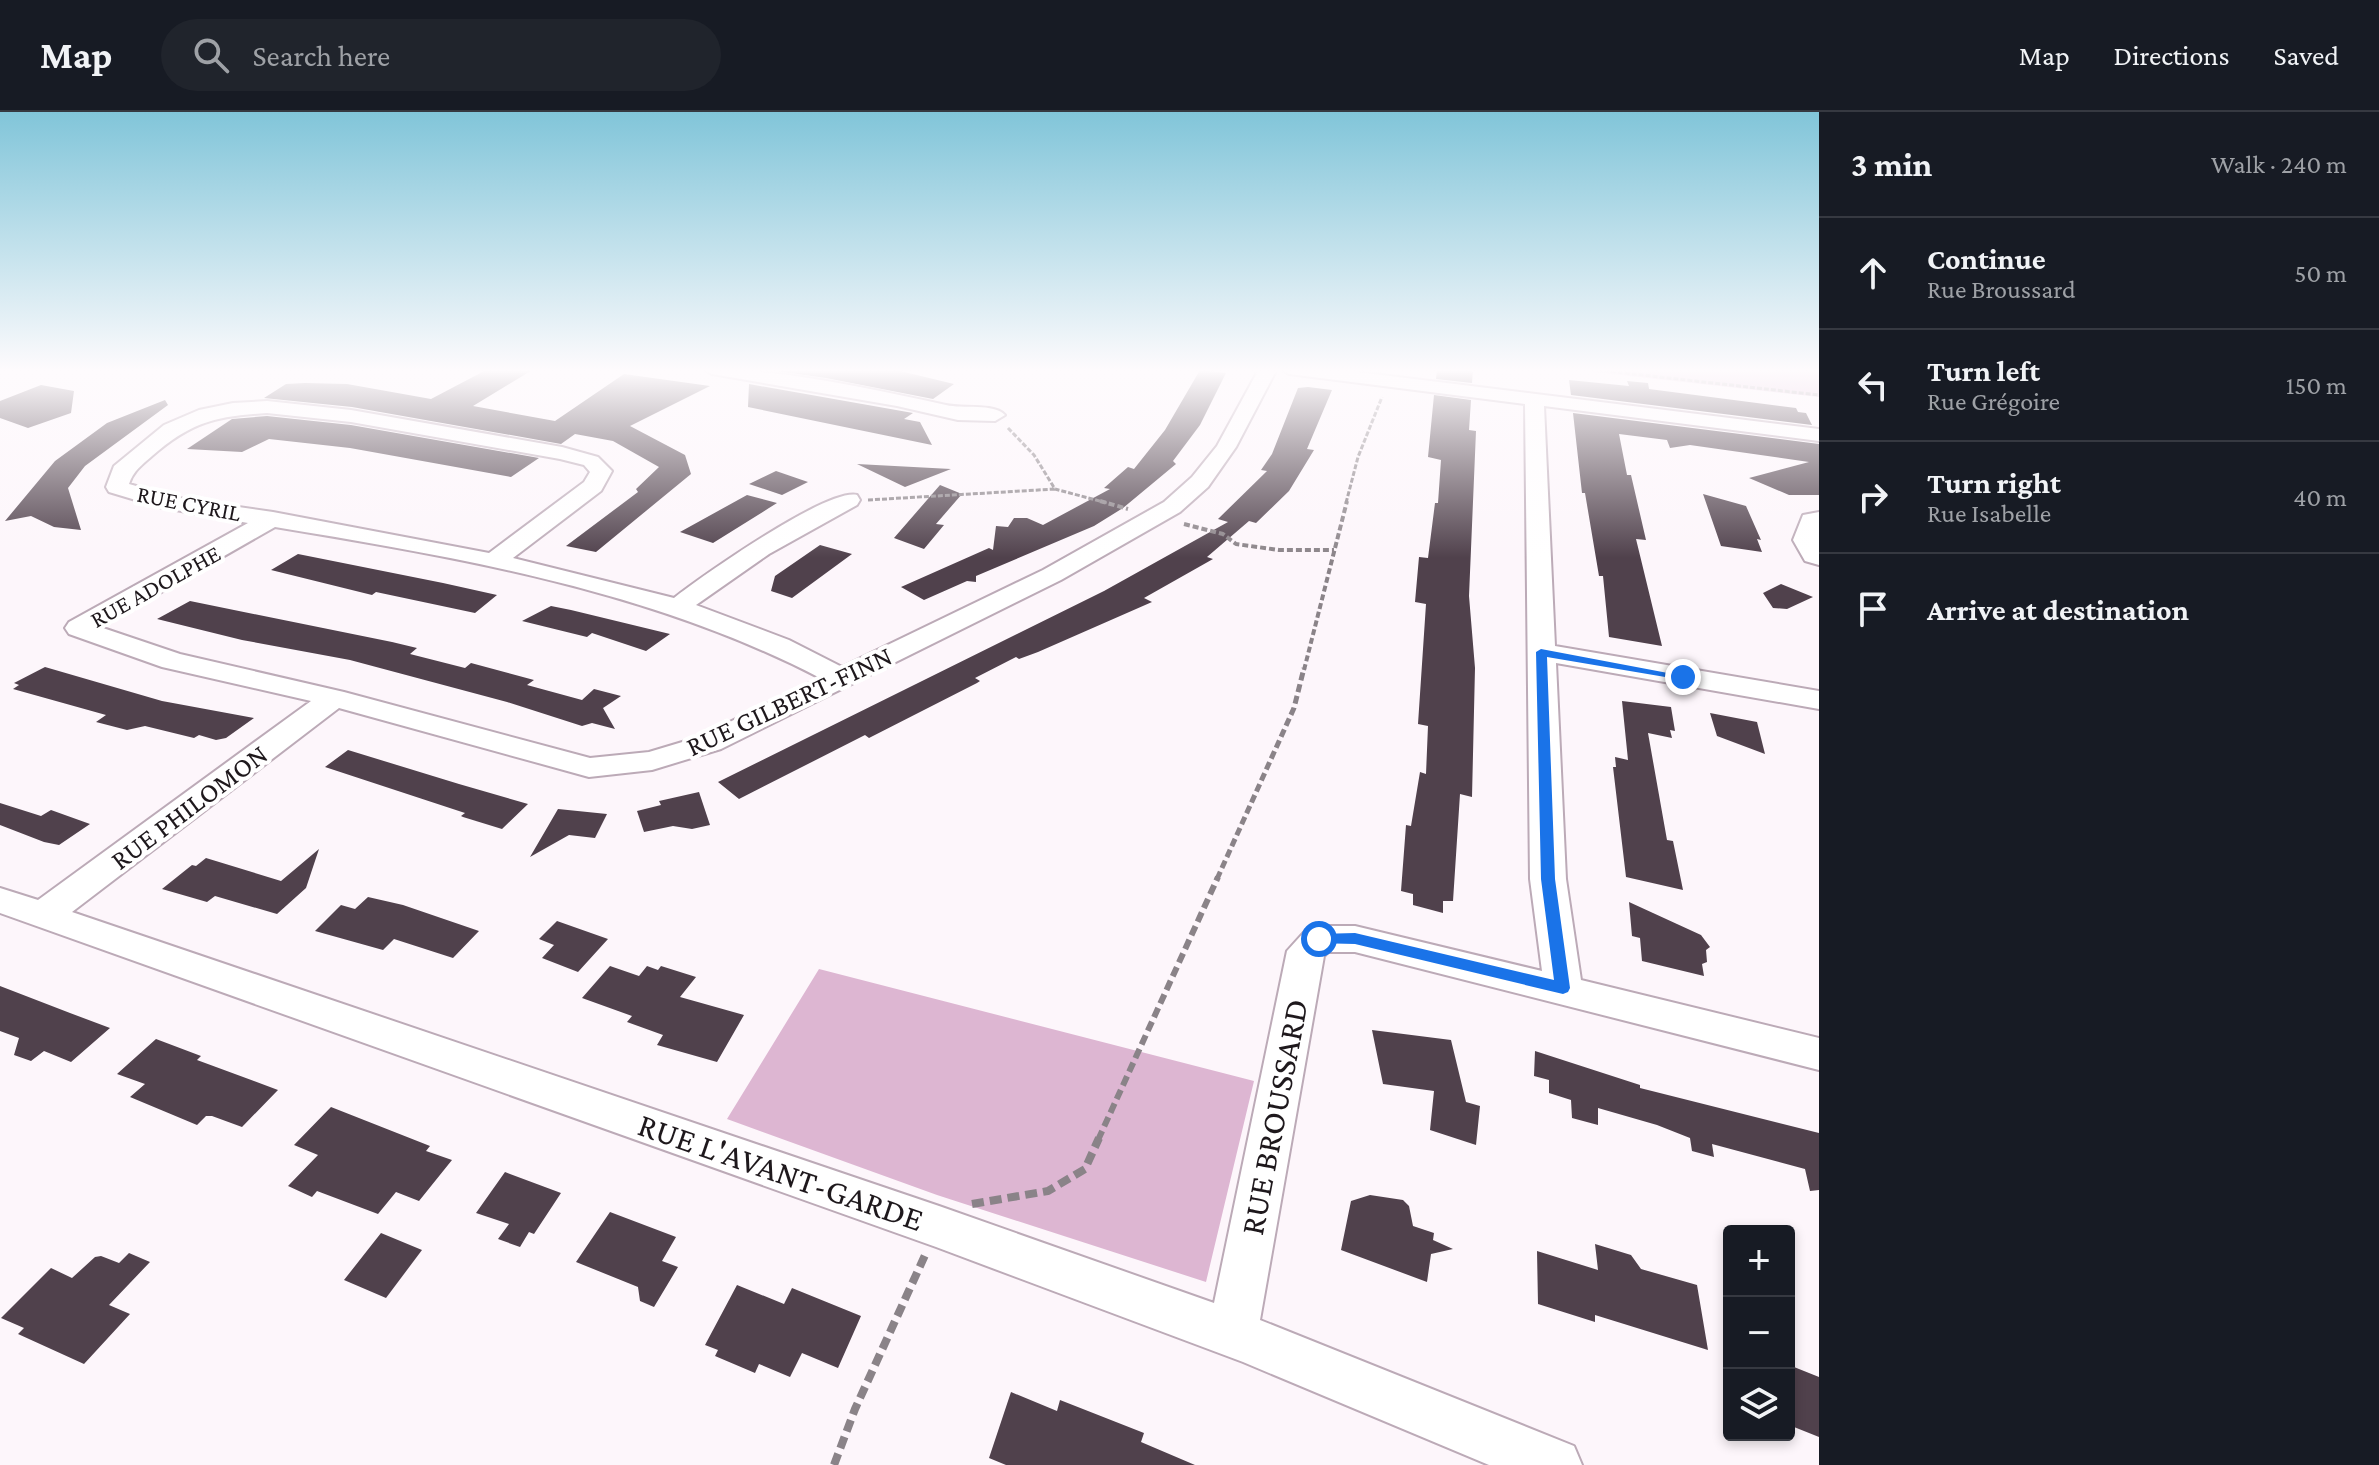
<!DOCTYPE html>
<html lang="en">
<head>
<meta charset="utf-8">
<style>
  body { margin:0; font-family:"Crimson Pro",serif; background:#20242c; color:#f1f3f6 }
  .controls { position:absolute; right:24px; bottom:24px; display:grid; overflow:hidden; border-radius:8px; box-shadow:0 4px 12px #0003 }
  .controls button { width:72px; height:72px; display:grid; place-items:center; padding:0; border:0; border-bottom:2px solid #363941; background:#171b24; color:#f1f3f6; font:40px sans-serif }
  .stop { position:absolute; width:24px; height:24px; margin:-18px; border:6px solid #1a73e8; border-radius:50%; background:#fff }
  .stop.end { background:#1a73e8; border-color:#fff; box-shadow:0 2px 8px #0008 }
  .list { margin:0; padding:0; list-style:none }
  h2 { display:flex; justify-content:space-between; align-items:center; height:104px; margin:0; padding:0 32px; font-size:34px }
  h2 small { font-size:26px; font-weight:400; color:#9ea1a6 }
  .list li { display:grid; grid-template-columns:52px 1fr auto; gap:24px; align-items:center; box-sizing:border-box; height:112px; padding:0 32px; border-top:2px solid #363941 }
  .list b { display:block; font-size:30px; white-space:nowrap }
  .list p { margin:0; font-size:26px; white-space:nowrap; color:#9ea1a6 }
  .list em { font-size:26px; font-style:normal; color:#9ea1a6 }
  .icon { flex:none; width:44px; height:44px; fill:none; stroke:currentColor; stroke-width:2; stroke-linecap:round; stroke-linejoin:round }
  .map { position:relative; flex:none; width:1819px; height:1353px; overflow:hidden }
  header { display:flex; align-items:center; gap:48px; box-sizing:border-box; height:112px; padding:0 40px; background:#171b24; border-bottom:2px solid #363941 }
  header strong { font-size:38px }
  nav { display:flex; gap:44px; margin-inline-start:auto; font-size:28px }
  .search { width:560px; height:72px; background:#20242c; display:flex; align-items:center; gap:20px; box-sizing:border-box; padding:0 28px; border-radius:44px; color:#9ea1a6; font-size:30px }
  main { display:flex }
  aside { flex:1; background:#171b24 }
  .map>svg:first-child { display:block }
  .green { fill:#ddb6d2 }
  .building { fill:#50414c }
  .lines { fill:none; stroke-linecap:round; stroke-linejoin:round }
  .minor-casing { stroke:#bcaab7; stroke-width:4 }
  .path-far4 { stroke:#8a8388; stroke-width:3; stroke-dasharray:5 2; stroke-linecap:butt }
  .path-far3 { stroke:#8a8388; stroke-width:4; stroke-dasharray:6 3; stroke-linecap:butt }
  .path-far2 { stroke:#8a8388; stroke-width:5; stroke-dasharray:8 4; stroke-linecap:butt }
  .path-far1 { stroke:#8a8388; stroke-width:6; stroke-dasharray:10 5; stroke-linecap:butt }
  .path { stroke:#8a8388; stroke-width:8; stroke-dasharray:12 6; stroke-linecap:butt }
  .minor { fill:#fff; fill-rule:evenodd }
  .route { fill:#1a73e8 }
  .labels { text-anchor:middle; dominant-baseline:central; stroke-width:8; stroke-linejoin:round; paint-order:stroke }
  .far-street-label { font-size:24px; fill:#1e181c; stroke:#fff }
  .street-label { font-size:28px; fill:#1e181c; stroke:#fff }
  .near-street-label { font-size:34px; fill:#1e181c; stroke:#fff }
</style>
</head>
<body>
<header>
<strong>Map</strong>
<div class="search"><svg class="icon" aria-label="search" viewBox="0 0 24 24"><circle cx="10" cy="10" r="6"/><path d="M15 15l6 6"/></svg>Search here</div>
<nav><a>Map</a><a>Directions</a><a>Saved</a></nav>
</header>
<main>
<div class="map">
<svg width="1819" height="1353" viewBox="0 0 1819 1353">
  <rect width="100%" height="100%" fill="#fdf6fb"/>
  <path class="green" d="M1567 257H1819V285Z
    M819 857 1254 969 1206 1170 937 1083 727 1007Z"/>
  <path class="building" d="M488 257H534L473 294 555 309 624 262 710 274 630 314 685 343 691 362 596 440 566 434 638 380 636 377 659 355 613 329 575 322 561 332 352 295 264 286 286 272 305 271 347 272 431 287Z
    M762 257H892L954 272 933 287 826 266Z
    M1437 257H1473L1472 271 1436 267Z
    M1200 258 1226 261 1200 313 1173 349 1176 352 1123 396 1094 414 976 464V470L967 469 924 488 901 475 989 436 993 438 996 414 1008 415 1014 406H1027L1043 413 1110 377 1104 376 1128 355 1134 357 1165 318Z
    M1569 268 1629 274 1627 269 1648 271 1649 277 1796 296 1798 300 1806 301 1812 313 1571 283Z
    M749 272 913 301 904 307 920 310 932 333 748 295Z
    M41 273 74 279 71 301 28 316 0 306V289Z
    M1308 275 1332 278 1307 337 1314 338 1289 379 1256 411 1249 409 1207 445 1213 447 1144 486 1152 490 1038 540 1019 547 1016 545 975 566 980 569 977 571 869 626 865 623 739 687 718 670 1104 479 1228 410 1218 407 1267 359 1261 358 1272 342 1298 276Z
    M1434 283 1471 288 1469 318 1476 319 1469 484 1475 556 1472 685 1460 682 1453 789H1443V801L1413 793V782L1401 779 1406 713 1411 714 1420 660 1426 662 1428 614 1418 612 1426 492 1415 490 1419 445 1428 446 1435 391H1438L1441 348 1428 345Z
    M165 288 168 293 85 354 68 376 81 418 54 415 31 404 5 409 55 349 107 311Z
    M1573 301 1819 332V383H1789L1749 366 1809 350 1690 333 1670 336 1667 328 1619 322 1627 363H1631L1646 428 1636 427 1662 534 1609 525 1603 464H1599L1585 381H1582Z
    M267 304 351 313 539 346 511 365 350 336 269 327 242 340 187 337 232 307Z
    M857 352 951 357 905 375Z
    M776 359 808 370 782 383 749 372Z
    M940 373 962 382 936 412 944 413 924 437 894 426Z
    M1703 382 1746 394 1761 428 1757 427 1762 440 1721 434Z
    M747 383 777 391 713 431 680 420Z
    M820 433 852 442 792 486 771 479 775 464Z
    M298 442 443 471 497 483 475 501 376 480 372 483 271 458Z
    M1781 472 1813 485 1787 497 1773 496 1763 481Z
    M190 489 392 530 417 536 410 542 465 556 471 551 534 568 527 573 582 588 594 577 621 584 603 596 615 617 592 611 582 614 507 590 350 548 242 528 157 507Z
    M551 494 571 498 670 522 646 539 592 521 587 525 522 509Z
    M45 555 162 589 254 606 226 626 216 628 199 623 194 626 145 614 127 618 96 610 106 603 13 577 19 573 14 571Z
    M1622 589 1671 595 1675 619 1670 618 1672 626 1648 621 1667 728 1673 729 1683 778 1626 765 1613 655H1616L1615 645 1628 648Z
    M1710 601 1757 610 1765 642 1717 624Z
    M348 638 459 672 528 692 502 717 463 705 461 704 465 701 325 655Z
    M699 680 710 713 692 717 673 714 644 720 637 699 661 693 659 689Z
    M0 691 41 704 51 698 90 712 59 733 44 730 0 713Z
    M558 697 607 702 595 726 569 723 530 745Z
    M319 737 306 776 277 802 215 784 207 790 162 777 192 753 196 754 206 746 281 769Z
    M368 785 403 793 479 819 453 846 394 827 383 838 315 819 341 793 355 797Z
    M1629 790 1701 823 1710 835 1706 838 1707 850 1702 852 1704 864 1642 849 1640 826 1632 824Z
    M557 809 608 827 578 860 542 846 554 833 539 827Z
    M610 854 639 864 647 854 658 858 661 854 696 865 680 885 744 903 717 950 657 933 663 923 627 910 632 904 582 886Z
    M0 874 70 901 110 916 71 950 44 939 31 949 14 943 19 926 0 919Z
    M1372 918 1451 928 1466 990 1480 994 1476 1033 1430 1018 1434 979 1383 972Z
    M156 927 201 944 197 948 278 978 242 1015 212 1004H206L197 1013 130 985 145 972 117 962Z
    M1535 939 1640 973V976L1819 1021V1078L1810 1079 1805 1057 1712 1032 1714 1045 1692 1039 1690 1026 1657 1013 1598 996V1013L1572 1006 1571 988 1549 981V968L1534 964Z
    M331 995 430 1034 426 1039 452 1048 419 1089 396 1080 378 1102 317 1079 312 1085 288 1074 318 1043 294 1033Z
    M505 1060 561 1081 534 1122 529 1120 520 1135 498 1127 509 1112 476 1101Z
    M1370 1083 1403 1088 1409 1094 1413 1114 1434 1121 1433 1128 1453 1137 1431 1142 1427 1170 1341 1138 1351 1089Z
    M610 1100 676 1125 662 1149 678 1155 654 1195 640 1189 638 1175 576 1150Z
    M381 1121 422 1138 386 1186 344 1168Z
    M1595 1132 1631 1143 1641 1157 1697 1173 1708 1238 1595 1203V1210L1538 1192 1537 1139 1598 1158Z
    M129 1141 150 1150 109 1193 130 1202 84 1252 18 1222 24 1216 1 1206 51 1156 72 1166 95 1145 101 1144 119 1151Z
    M737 1173 784 1192 792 1176 861 1204 838 1256 802 1241 790 1265 759 1252 755 1261 715 1244 718 1238 705 1233Z
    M1789 1253 1819 1265V1325L1789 1313Z
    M1011 1280 1057 1299 1060 1288 1144 1321 1141 1330 1195 1353H1006L989 1346Z"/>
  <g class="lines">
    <g class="minor-casing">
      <path id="minor" d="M703 257C784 257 867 276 946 293 962 297 994 291 1005 303L995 309 958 308 897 294 712 262Z
        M1259 257H1277L1236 335 1208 375 1180 400 1061 468 721 637 652 658 589 665 339 596 72 800 939 1094 1214 1191 1287 839 1306 818 1319 814H1355L1542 859 1530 767 1525 292 1289 262 1280 257H1333L1819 317V329L1544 294 1555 534 1819 579V597L1556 551 1566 767 1581 868 1819 926V958L1355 840H1328L1324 844 1260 1208 1574 1334 1582 1353H1489L1243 1250 936 1135 0 801V776L38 788 311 589 162 555 69 522 65 516 69 510 248 411 159 395 109 380 106 375 114 354 164 313 199 298 233 291 267 289 351 298 562 335 598 345 612 359 601 379 513 446 674 486C702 464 827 376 857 383L860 388 857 393 769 442 696 493 789 528 842 555 1043 458 1164 390 1192 365 1217 334ZM267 301 351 310 560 347 584 353 590 360 584 370 489 441 273 400 183 387 129 372C133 359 142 353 152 344 191 310 216 304 267 301ZM275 415C462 446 650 478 820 566L699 625 649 640 590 646 344 580 180 542 100 515Z
        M1819 400V453L1805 449 1793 428 1803 403Z"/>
    </g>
    <path class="path-far4" d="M1590 257 1819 283
      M1008 316 1034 343 1055 377 1107 391
      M868 388 1055 377
      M1346 391 1358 345 1382 285"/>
    <path class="path-far3" d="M1100 389 1128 397
      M1184 412 1223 422 1236 432 1279 438H1334
      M1304 558 1347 389"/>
    <path class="path-far2" d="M1217 767 1294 596 1304 556"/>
    <path class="path-far1" d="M1098 1028 1218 765"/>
    <path class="path" d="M972 1092 1048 1079 1085 1057 1099 1026
      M834 1353 855 1297 926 1141"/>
    <use href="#minor" class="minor"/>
  </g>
  <linearGradient id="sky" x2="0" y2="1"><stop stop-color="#81c5d9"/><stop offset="0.58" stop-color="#fefbfd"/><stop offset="1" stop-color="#fefbfd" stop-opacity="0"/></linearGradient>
  <rect width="1819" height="446" fill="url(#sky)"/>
  <path class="route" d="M1541 537 1689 565 1683 568 1547 545 1555 767 1570 876 1568 880 1563 882 1355 832 1314 831V824L1319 822 1355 821 1554 868 1541 767 1536 540Z"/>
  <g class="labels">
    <g class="far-street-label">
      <text transform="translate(189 391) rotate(11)">RUE CYRIL</text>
      <text transform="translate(155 474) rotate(-29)">RUE ADOLPHE</text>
    </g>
    <g class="street-label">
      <text transform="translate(789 589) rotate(-25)">RUE GILBERT-FINN</text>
      <text transform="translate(189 695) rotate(-37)">RUE PHILOMON</text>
    </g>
    <g class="near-street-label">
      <text transform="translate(1274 1005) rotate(-79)">RUE BROUSSARD</text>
      <text transform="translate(781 1060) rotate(19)">RUE L'AVANT-GARDE</text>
    </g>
  </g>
</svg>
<div class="controls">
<button>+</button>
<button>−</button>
<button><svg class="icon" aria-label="layers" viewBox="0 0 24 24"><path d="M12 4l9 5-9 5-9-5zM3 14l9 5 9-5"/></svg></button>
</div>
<div class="stop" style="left:1319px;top:827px"></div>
<div class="stop end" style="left:1683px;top:565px"></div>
</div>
<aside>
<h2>3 min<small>Walk · 240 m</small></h2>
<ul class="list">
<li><svg class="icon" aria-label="ahead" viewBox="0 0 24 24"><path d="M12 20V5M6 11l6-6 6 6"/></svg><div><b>Continue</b><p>Rue Broussard</p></div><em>50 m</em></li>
<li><svg class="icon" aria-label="left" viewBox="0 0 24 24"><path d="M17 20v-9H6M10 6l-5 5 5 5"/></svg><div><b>Turn left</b><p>Rue Grégoire</p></div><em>150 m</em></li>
<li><svg class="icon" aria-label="right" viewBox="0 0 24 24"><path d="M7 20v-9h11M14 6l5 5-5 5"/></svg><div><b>Turn right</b><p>Rue Isabelle</p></div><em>40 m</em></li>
<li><svg class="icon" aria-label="arrive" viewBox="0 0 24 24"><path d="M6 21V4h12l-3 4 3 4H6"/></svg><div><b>Arrive at destination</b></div></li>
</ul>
</aside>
</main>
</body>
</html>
